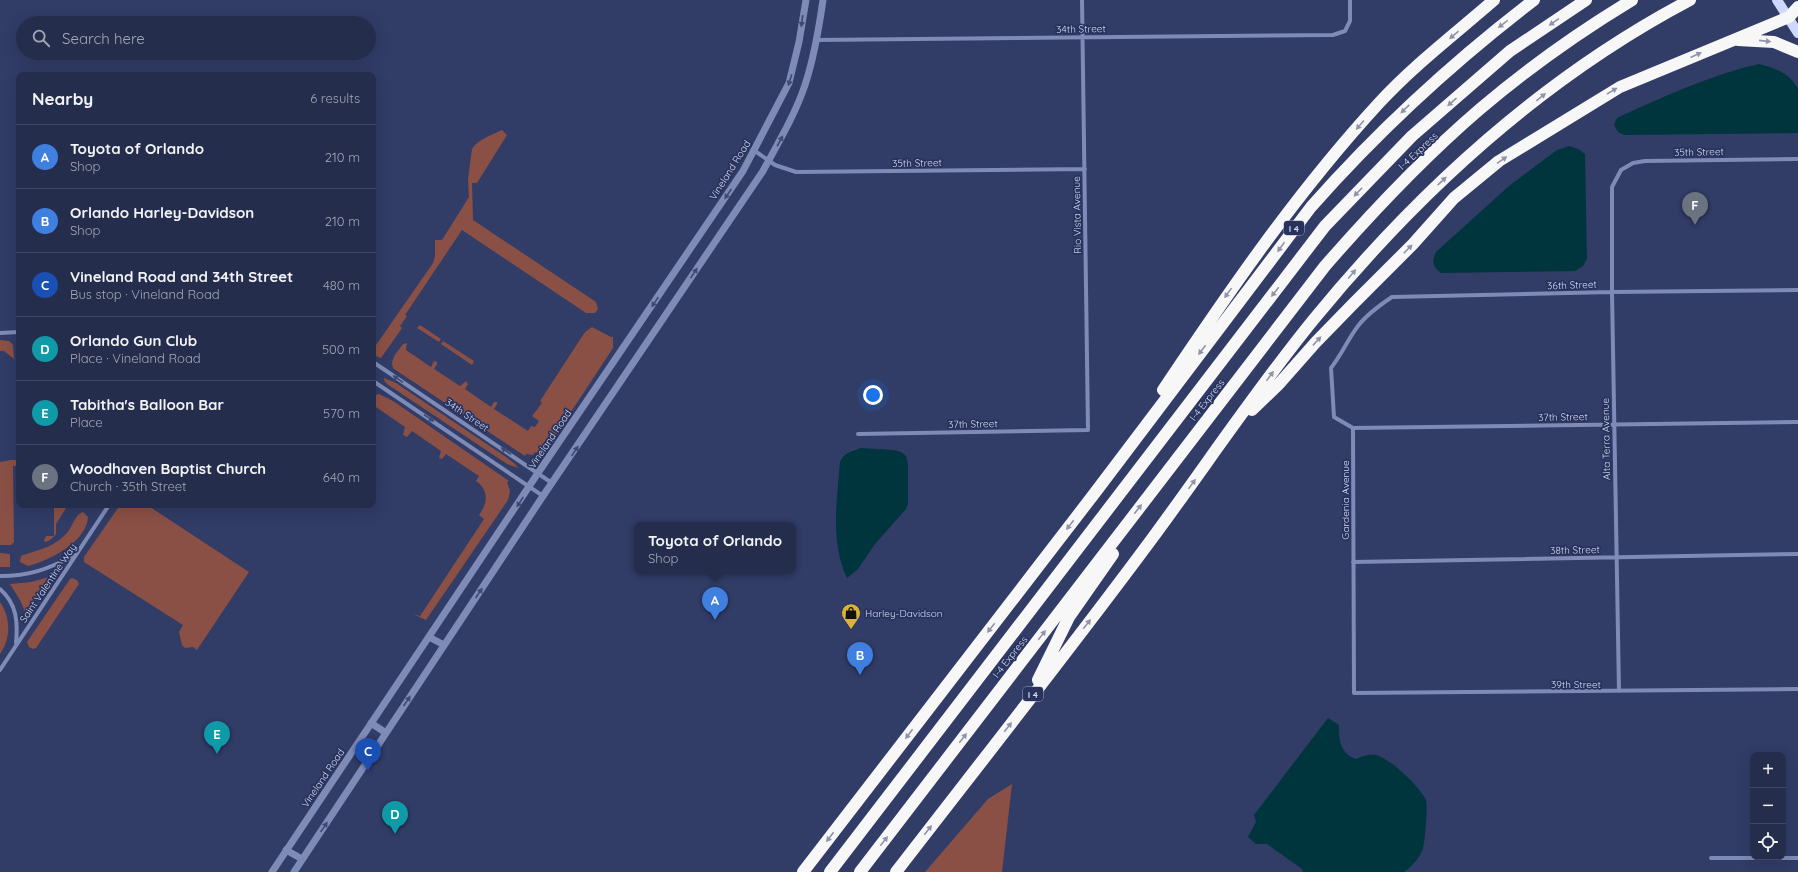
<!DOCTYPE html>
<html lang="en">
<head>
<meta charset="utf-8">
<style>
  body { margin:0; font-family:Quicksand,sans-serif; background:#313957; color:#f1f3f6 }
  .controls { position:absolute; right:12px; bottom:12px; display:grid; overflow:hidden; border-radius:8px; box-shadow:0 4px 16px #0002 }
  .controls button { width:36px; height:36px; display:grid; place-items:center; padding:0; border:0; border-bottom:1px solid #424965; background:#252d4d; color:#f1f3f6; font:20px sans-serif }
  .you { position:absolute; left:873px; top:395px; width:14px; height:14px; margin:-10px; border:3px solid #fff; border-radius:50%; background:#1a73e8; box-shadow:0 0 0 6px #1a73e833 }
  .badge { display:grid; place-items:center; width:26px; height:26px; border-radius:50%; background:#d9b334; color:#fff; font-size:13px; font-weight:700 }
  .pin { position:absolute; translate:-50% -33px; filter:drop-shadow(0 1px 2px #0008) }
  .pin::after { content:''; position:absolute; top:21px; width:14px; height:12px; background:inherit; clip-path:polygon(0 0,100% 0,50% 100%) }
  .popup { position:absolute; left:634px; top:522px; width:162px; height:52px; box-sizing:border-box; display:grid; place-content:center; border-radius:8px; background:#252d4d; filter:drop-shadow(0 1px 3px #0005); font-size:13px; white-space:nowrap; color:#a3a8b6 }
  .popup b { font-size:15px; color:#f1f3f6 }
  .popup::after { content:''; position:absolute; left:50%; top:100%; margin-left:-8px; border:8px solid transparent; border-top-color:#252d4d }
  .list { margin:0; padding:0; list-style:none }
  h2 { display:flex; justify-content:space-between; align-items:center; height:52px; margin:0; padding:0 16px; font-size:17px }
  h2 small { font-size:13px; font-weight:400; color:#a3a8b6 }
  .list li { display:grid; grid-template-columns:26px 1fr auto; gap:12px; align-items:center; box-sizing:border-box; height:64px; padding:0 16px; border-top:1px solid #424965 }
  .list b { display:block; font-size:15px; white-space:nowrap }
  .list p { margin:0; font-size:13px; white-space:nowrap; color:#a3a8b6 }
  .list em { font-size:13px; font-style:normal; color:#a3a8b6 }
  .icon { flex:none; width:22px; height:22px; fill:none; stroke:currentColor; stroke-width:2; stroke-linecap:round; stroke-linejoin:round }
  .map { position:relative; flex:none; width:1798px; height:872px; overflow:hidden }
  .search { position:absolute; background:#252d4d; box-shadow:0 4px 16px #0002; left:16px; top:16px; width:360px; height:44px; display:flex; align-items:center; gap:10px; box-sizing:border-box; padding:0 14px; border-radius:22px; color:#a3a8b6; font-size:15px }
  .panel { position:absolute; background:#252d4d; box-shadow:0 4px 16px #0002; left:16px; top:72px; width:360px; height:436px; border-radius:8px }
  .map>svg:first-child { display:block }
  .green { fill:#8b5045 }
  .water { fill:#00353d }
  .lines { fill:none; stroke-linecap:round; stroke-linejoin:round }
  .minor { stroke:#7e8bb7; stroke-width:4 }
  .tertiary { stroke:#7e8bb7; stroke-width:7 }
  .primary { stroke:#cdd8fc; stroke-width:10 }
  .motorway { stroke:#f7f7f7; stroke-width:12 }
  .oneway { fill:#3e4873 }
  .oneway2 { fill:#9094aa }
  .labels { text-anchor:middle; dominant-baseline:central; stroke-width:3.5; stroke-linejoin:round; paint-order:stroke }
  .shield { fill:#28325c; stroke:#9fa8c7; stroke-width:1 }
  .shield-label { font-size:9px; font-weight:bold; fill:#d2dbf5 }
  .street-label { font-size:10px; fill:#d2dbf5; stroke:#28325c }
  .poi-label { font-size:10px; fill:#d2dbf5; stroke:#28325c; text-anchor:start }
</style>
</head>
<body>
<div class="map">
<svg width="1798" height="872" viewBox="0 0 1798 872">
  <rect width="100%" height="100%" fill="#313c67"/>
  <path class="green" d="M502 130 507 135 477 183H472L473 220 596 302 598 309 595 313H586L462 230 405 315 407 316 400 326 402 328 381 358 378 357 373 354 374 348 433 263 435 256V240H442L469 197 468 179 472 149C478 139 492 135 502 130Z
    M420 325 441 339 439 342 417 328Z
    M592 327 611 337H613V348L546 450 543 453 540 451 538 453 535 452 533 455 526 454 525 456 394 369C388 361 398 351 403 344L407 343 406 350 431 367 434 361 437 362V364L434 369 460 386 466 381 468 384 465 389 491 407 494 402H497V404L494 409 528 431 531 426 535 427 539 421 532 416 542 403 540 401 585 332Z
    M0 340 9 341 13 345 14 359 4 351H0Z
    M443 341 474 361 472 365 441 344Z
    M384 378 396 383 506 457 515 464 518 468 507 464 387 384 384 380Z
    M379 394 393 401 509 481 507 482 510 491 508 500 426 620 413 614 420 616 484 519 479 515C488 503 489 490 476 481L479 476 446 454 442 459 439 458 441 451 412 431 407 437 403 435 405 427 373 405V396Z
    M11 460H19V466H13L14 542 11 545H0V550V462Z
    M54 505H68L56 524V534C53 538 49 541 45 542L44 540 46 536H54Z
    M120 505H147L249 572 197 650 193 647 185 648 182 645 179 632 183 625 84 562V557Z
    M83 512 88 517C87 542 48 561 28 566L20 562 21 556C39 549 51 549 66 534 73 527 74 515 83 512Z
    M0 553 10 554V567H0Z
    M49 577 50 579 26 614 20 600 10 584 31 582Z
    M72 578 77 580 79 584 36 648 33 649 29 647 27 642 70 579Z
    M0 602C11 618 11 638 0 654Z
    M1012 784 1002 872H925L988 799Z"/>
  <path class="water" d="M1759 64C1775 68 1790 73 1798 89V133L1624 135 1618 132 1614 125 1617 118C1663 97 1710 75 1759 64Z
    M1569 146 1578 149 1585 154 1587 259 1583 266 1575 271 1441 273C1432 266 1432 262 1436 252L1509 186 1557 150Z
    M861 448 894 450 901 452 906 456 908 463V504L906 509 875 544 858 569 847 578C830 542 837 500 840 462 845 451 852 452 861 448Z
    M1328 718 1339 725C1338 740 1341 754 1356 759 1363 756 1369 754 1376 755 1391 759 1419 786 1426 800 1428 805 1425 842 1423 848 1420 858 1412 866 1404 872H1303L1302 869 1267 844H1256L1248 837 1256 822 1254 815Z"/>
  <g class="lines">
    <path class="minor" d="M816 40 1333 35 1345 31 1350 21V0
      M755 151 775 165 796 172 1085 169
      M0 333 19 332
      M373 362 552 483
      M373 381 543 496
      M1353 428 1354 693 1798 689
      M1353 428 1334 417 1331 368C1342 354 1348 339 1358 326 1367 314 1380 305 1392 297L1612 292 1798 290
      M1353 428 1798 422
      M858 434 1088 430 1082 0
      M1353 562 1798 554
      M0 576C31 576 47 569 74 556
      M0 589C17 604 18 622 16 643
      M0 670 109 505
      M1619 691 1612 292V187L1621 170 1633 163 1645 161 1798 159
      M1711 858H1798"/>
    <path class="tertiary" d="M429 637 444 645
      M371 723 386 733
      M286 850 302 859
      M272 872 538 473 743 171 789 83 799 42 806 0
      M294 872 543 496 763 171C778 143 795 115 805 85 814 58 819 28 823 0"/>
    <path class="primary" d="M1777 0 1798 33"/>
    <path class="motorway" d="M1738 40 1774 42 1798 52
      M1163 390C1230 290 1298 191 1379 103 1414 65 1455 34 1494 0
      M1252 410 1278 385 1316 342 1354 303 1413 244 1454 198 1499 161 1620 87 1789 17 1798 7
      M1038 680 1069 617 1113 554
      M803 872 1094 494 1311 207C1379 130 1453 62 1534 0
      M830 872 1325 226 1412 136 1510 51 1586 0
      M860 872 1325 266C1373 211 1424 157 1480 109 1527 69 1579 32 1632 0
      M896 872C981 762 1068 652 1151 540 1205 467 1256 390 1314 319 1418 192 1544 77 1690 0"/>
  </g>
  <defs><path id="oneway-solid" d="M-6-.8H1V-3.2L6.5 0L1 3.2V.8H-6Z"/></defs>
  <g class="oneway">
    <use href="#oneway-solid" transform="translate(802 21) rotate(98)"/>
    <use href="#oneway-solid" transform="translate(790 80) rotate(107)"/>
    <use href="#oneway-solid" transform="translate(780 141) rotate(-61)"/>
    <use href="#oneway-solid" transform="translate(728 194) rotate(124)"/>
    <use href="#oneway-solid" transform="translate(694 273) rotate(-56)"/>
    <use href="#oneway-solid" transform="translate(655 302) rotate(124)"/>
    <use href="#oneway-solid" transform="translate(398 379) rotate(-146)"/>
    <use href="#oneway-solid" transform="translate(429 418) rotate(34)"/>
    <use href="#oneway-solid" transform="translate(506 451) rotate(-146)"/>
    <use href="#oneway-solid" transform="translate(575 451) rotate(-56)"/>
    <use href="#oneway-solid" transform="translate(520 502) rotate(123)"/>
    <use href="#oneway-solid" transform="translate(479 593) rotate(-56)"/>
    <use href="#oneway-solid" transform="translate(407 701) rotate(-56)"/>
    <use href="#oneway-solid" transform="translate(324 827) rotate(-56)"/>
  </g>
  <g class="oneway2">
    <use href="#oneway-solid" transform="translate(1554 22) rotate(146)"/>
    <use href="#oneway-solid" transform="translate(1503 24) rotate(143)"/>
    <use href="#oneway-solid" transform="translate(1454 35) rotate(140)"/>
    <use href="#oneway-solid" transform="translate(1765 41) rotate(6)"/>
    <use href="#oneway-solid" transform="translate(1696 55) rotate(-24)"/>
    <use href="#oneway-solid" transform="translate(1612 91) rotate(-31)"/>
    <use href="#oneway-solid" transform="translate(1541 97) rotate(-39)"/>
    <use href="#oneway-solid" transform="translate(1452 102) rotate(139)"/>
    <use href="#oneway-solid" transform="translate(1405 109) rotate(136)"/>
    <use href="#oneway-solid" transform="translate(1360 125) rotate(131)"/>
    <use href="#oneway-solid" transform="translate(1502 160) rotate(-34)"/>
    <use href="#oneway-solid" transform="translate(1442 181) rotate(-43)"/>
    <use href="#oneway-solid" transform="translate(1358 192) rotate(134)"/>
    <use href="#oneway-solid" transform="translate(1281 247) rotate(126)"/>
    <use href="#oneway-solid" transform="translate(1408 249) rotate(-45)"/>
    <use href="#oneway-solid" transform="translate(1352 274) rotate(-50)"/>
    <use href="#oneway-solid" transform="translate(1275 292) rotate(128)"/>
    <use href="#oneway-solid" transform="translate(1228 293) rotate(126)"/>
    <use href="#oneway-solid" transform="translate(1317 341) rotate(-47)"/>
    <use href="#oneway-solid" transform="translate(1202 350) rotate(127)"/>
    <use href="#oneway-solid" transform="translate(1270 376) rotate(-54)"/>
    <use href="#oneway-solid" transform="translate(1192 484) rotate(-54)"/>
    <use href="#oneway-solid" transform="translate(1138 509) rotate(-52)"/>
    <use href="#oneway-solid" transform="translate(1070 525) rotate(128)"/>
    <use href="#oneway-solid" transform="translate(1087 624) rotate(-52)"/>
    <use href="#oneway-solid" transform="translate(991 628) rotate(128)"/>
    <use href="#oneway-solid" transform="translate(1042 635) rotate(-52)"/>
    <use href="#oneway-solid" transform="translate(1008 727) rotate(-52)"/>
    <use href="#oneway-solid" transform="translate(909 734) rotate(127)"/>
    <use href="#oneway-solid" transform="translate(963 738) rotate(-52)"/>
    <use href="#oneway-solid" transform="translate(928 830) rotate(-52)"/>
    <use href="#oneway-solid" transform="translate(830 837) rotate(127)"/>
    <use href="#oneway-solid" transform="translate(884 841) rotate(-52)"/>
  </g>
  <defs>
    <g id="shop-pin" transform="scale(1)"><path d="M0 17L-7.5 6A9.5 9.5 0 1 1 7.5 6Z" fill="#d9b334" stroke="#28325c"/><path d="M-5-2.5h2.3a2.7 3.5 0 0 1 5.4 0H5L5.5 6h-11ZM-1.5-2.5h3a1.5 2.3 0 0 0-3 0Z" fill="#111"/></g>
  </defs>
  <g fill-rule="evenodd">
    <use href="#shop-pin" x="851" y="613"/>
  </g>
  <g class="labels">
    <g class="shield">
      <rect x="1284" y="221" width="20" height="14" rx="3"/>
      <rect x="1023" y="687" width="20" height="14" rx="3"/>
    </g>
    <g class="shield-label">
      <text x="1294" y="228">I 4</text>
      <text x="1033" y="694">I 4</text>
    </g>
    <g class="street-label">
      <text transform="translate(1081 29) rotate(-1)">34th Street</text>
      <text transform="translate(1418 151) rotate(-43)">I-4 Express</text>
      <text transform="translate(1699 152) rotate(-1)">35th Street</text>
      <text transform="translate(917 163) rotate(-1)">35th Street</text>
      <text transform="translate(730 170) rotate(-58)">Vineland Road</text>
      <text transform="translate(1077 215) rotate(-91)">Rio Vista Avenue</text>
      <text transform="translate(1572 285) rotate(-2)">36th Street</text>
      <text transform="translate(1207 400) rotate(-52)">I-4 Express</text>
      <text transform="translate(467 415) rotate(34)">34th Street</text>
      <text transform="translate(1563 417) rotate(-1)">37th Street</text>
      <text transform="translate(973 424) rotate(-1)">37th Street</text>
      <text transform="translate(550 439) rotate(-56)">Vineland Road</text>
      <text transform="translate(1606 439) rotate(-91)">Alta Terra Avenue</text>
      <text transform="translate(1345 500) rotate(-90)">Gardenia Avenue</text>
      <text transform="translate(1575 550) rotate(-1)">38th Street</text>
      <text transform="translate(48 583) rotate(-56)">Saint Valentine Way</text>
      <text transform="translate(1010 657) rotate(-52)">I-4 Express</text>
      <text x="1576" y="684">39th Street</text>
      <text transform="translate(323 778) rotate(-56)">Vineland Road</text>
    </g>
    <g class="poi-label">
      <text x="865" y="613">Harley-Davidson</text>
    </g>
  </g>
</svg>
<div class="controls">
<button>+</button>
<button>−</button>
<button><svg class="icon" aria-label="locate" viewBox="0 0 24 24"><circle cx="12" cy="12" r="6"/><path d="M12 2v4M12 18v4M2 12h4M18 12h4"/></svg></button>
</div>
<div class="you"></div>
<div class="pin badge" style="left:715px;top:620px;background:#3f7fe0">A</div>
<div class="popup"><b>Toyota of Orlando</b>Shop</div>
<div class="pin badge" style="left:860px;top:675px;background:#3f7fe0">B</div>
<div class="pin badge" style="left:368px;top:771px;background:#1a4fb4">C</div>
<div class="pin badge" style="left:395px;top:834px;background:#0f9aa8">D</div>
<div class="pin badge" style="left:217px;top:754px;background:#0f9aa8">E</div>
<div class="pin badge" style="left:1695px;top:225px;background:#6b7280">F</div>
<div class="search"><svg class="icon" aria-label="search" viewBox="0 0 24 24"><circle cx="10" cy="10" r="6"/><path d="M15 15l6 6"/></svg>Search here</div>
<section class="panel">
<h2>Nearby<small>6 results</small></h2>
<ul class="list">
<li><span class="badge" style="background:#3f7fe0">A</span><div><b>Toyota of Orlando</b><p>Shop</p></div><em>210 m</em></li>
<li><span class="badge" style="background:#3f7fe0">B</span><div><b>Orlando Harley-Davidson</b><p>Shop</p></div><em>210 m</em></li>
<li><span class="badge" style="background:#1a4fb4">C</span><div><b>Vineland Road and 34th Street</b><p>Bus stop · Vineland Road</p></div><em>480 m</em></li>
<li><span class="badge" style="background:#0f9aa8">D</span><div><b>Orlando Gun Club</b><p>Place · Vineland Road</p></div><em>500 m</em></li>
<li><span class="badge" style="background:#0f9aa8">E</span><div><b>Tabitha's Balloon Bar</b><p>Place</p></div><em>570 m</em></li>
<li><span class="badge" style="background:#6b7280">F</span><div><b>Woodhaven Baptist Church</b><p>Church · 35th Street</p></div><em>640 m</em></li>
</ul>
</section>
</div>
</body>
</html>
